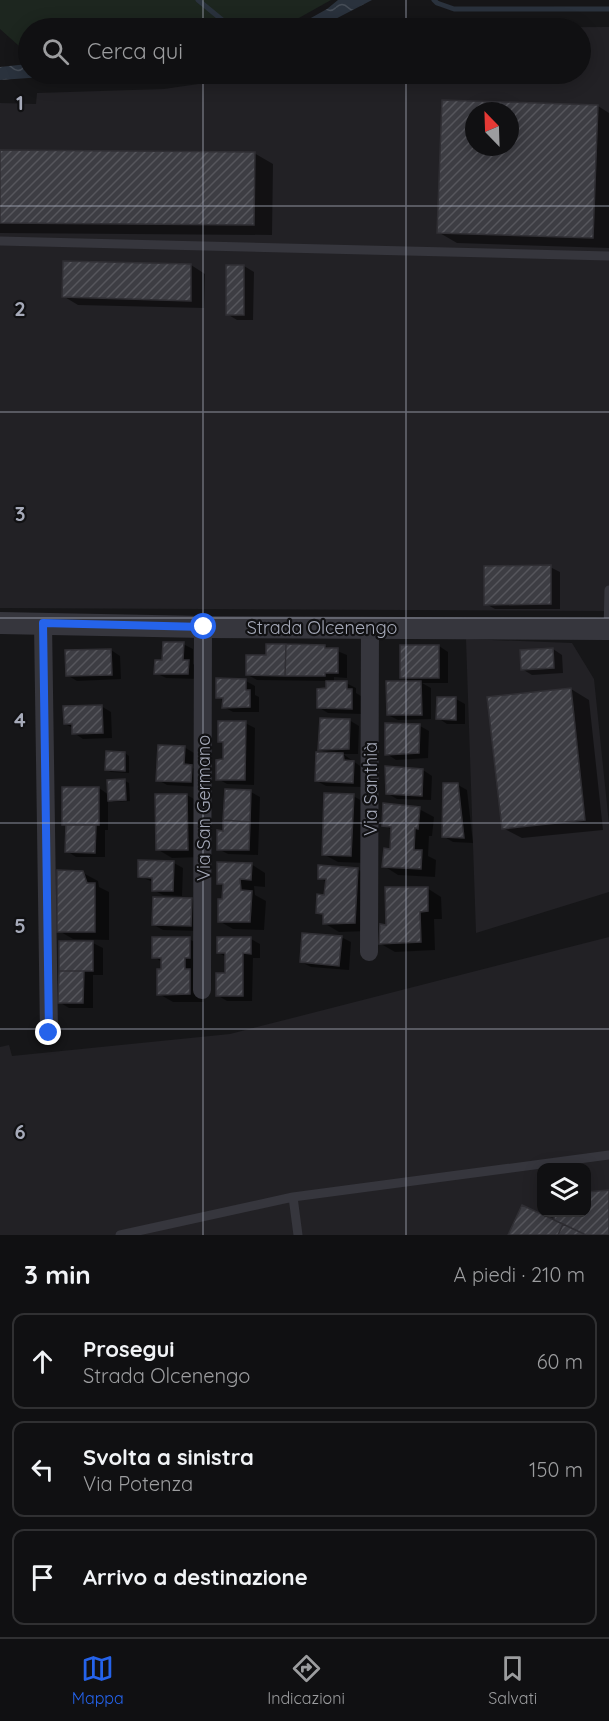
<!DOCTYPE html>
<html lang="it">
<head>
<meta charset="utf-8">
<style>
  body { margin:0; font-family:Quicksand,sans-serif; background:#1e1e20; color:#f1f3f6 }
  .controls { position:absolute; right:18px; bottom:18px; display:grid; overflow:hidden; border-radius:12px; box-shadow:0 3px 15px #0003 }
  .controls button { width:54px; height:54px; display:grid; place-items:center; padding:0; border:0; border-bottom:2px solid #303032; background:#101012; color:#f1f3f6; font:30px sans-serif }
  .compass { position:absolute; left:465px; top:102px; width:54px; height:54px; border-radius:50%; background:#101012; box-shadow:0 3px 15px #0003; rotate:337deg }
  .stop { position:absolute; width:18px; height:18px; margin:-14px; border:4px solid #2563eb; border-radius:50%; background:#fff }
  .stop.end { background:#2563eb; border-color:#fff; box-shadow:0 2px 6px #0008 }
  .list { margin:0; padding:0; list-style:none }
  h2 { display:flex; justify-content:space-between; align-items:center; height:78px; margin:0; padding:0 24px; font-size:26px }
  h2 small { font-size:20px; font-weight:400; color:#9c9d9f }
  .list li { display:grid; grid-template-columns:39px 1fr auto; gap:18px; align-items:center; box-sizing:border-box; height:96px; margin:0 12px 12px; padding:0 12px; border:2px solid #303032; border-radius:12px }
  .list b { display:block; font-size:22px; white-space:nowrap }
  .list p { margin:0; font-size:20px; white-space:nowrap; color:#9c9d9f }
  .list em { font-size:20px; font-style:normal; color:#9c9d9f }
  .icon { flex:none; width:33px; height:33px; fill:none; stroke:currentColor; stroke-width:2; stroke-linecap:round; stroke-linejoin:round }
  .map { position:relative; flex:none; width:609px; height:1235px; overflow:hidden }
  .search { position:absolute; background:#101012; box-shadow:0 3px 15px #0003; left:18px; right:18px; top:18px; height:66px; display:flex; align-items:center; gap:15px; box-sizing:border-box; padding:0 21px; border-radius:33px; color:#9c9d9f; font-size:22px }
  .sheet { height:402px; background:#101012 }
  nav { display:flex; justify-content:space-around; align-items:center; box-sizing:border-box; height:84px; border-top:2px solid #303032; background:#101012; font-size:16px; color:#9c9d9f }
  nav a { display:grid; justify-items:center; gap:3px }
  nav .on { color:#2563eb }
  .map>svg:first-child { display:block }
  .built { fill:#222125; fill-rule:evenodd }
  .green { fill:#1d261f }
  .water { fill:url(#water-waves) }
  .shadow { fill:#0007; fill-rule:evenodd }
  .lines { fill:none; stroke-linecap:round; stroke-linejoin:round }
  .stream { stroke:#2a323d; stroke-width:5 }
  .building { fill:url(#building-hatch); stroke:#302f34; stroke-width:1.5; fill-rule:evenodd }
  .service { stroke:#36363d; stroke-width:9 }
  .minor { stroke:#36363d; stroke-width:18 }
  .tertiary { stroke:#36363d; stroke-width:22 }
  .route { stroke:#2563eb; stroke-width:8 }
  .grid { fill:none; stroke:#a6aab9; stroke-width:1.5; stroke-opacity:0.55 }
  .labels { text-anchor:middle; dominant-baseline:central; stroke-width:4.5; stroke-linejoin:round; paint-order:stroke }
  .street-label { font-size:18px; fill:#a6aab9; stroke:#111113 }
  .grid-label { font-size:20px; text-anchor:middle; font-weight:bold; fill:#a6aab9; stroke:#111113; stroke-width:4.5; stroke-linejoin:round; paint-order:stroke }
</style>
</head>
<body>
<div class="map">
<svg width="609" height="1235" viewBox="0 0 609 1235">
  <defs>
    <pattern id="water-waves" width="16" height="10" patternUnits="userSpaceOnUse" patternTransform="scale(1.5)"><rect width="16" height="10" fill="#2a323d"/><path d="M0 5q4-4 8 0t8 0" fill="none" stroke="#464d57"/></pattern>
    <pattern id="building-hatch" width="6" height="6" patternUnits="userSpaceOnUse" patternTransform="scale(1.5)"><rect width="6" height="6" fill="#3d3d43"/><path d="M-1 1l2-2M0 6l6-6M5 7l2-2" fill="none" stroke="#56565c"/></pattern>
  </defs>
  <rect width="100%" height="100%" fill="#161618"/>
  <path class="built" d="M609 27V611L0 608V103L36 104 37 93 164 89 253 76 260 74H580V28H414ZM474 111H510V147H474Z
    M466 639 572 643 594 679 609 824V892L476 933Z
    M609 937V1235H0V1047L9 1045 12 1056 230 1034ZM542 1168H586V1212H542Z"/>
  <path class="green" d="M0 0H331L281 28H28V54L0 29Z"/>
  <path class="water" d="M338 0H372L318 28H293L327 9Z
    M28 64V74H86L0 80V67Z"/>
  <path class="shadow" d="M443 101 598 106 609 113V248L457 243 438 232ZM474 111H510V147H474Z
    M0 151 254 153 273 164 272 235 0 233Z
    M64 262 191 265 205 274 204 308 78 305 63 296Z
    M244 266 254 272 253 320H237L227 314Z
    M550 567 560 572V609H495L486 604Z
    M183 644 193 649V664L198 667V679L166 678 156 673 164 661Z
    M325 646 347 655V678L334 677V683H346L356 688V693L361 696V714L328 713 318 707 327 690 328 681 257 680 248 675 267 657Z
    M439 646 448 652V683H422L431 688V719L398 720 388 715 410 682 401 677Z
    M553 649 562 655 563 673 532 675 522 669Z
    M111 650 120 656 121 679 77 681 67 675Z
    M246 681 255 686V695L259 697V712H233L224 707V701L218 697Z
    M571 689 589 700 603 830 522 838 503 828Z
    M456 699 465 704V724H447L438 718Z
    M101 706 111 712 112 738 83 739 74 733 73 728 65 724Z
    M349 720 359 726 358 754H343L363 768 362 787 326 786 317 781 327 754 319 749Z
    M245 723 255 728 254 785 227 784 218 779 225 761V744L219 741Z
    M420 726 429 731 428 758 396 760 387 754Z
    M184 747 194 753 193 768 201 772 200 787 167 785 158 780Z
    M125 753 129 756V773L111 772 107 770Z
    M423 770 432 776 431 800 397 799 387 793Z
    M125 781 129 783 130 801 114 802 108 799V830H105V857H76L67 851V826L64 824 99 788 109 795Z
    M458 785 467 790 473 843 453 842 443 836Z
    M251 792 260 797 258 855 228 854 218 849 224 832Z
    M187 795 201 803 202 857 172 858 157 849Z
    M353 796 368 804 365 863 338 862 323 854Z
    M419 809 434 817 432 836H429L428 856 436 860 435 877 398 875 384 866 391 850 392 830 384 825Z
    M174 863 183 868 182 896 163 895 153 890V882L139 876Z
    M251 864 265 873V887L254 886 255 895 266 901 264 930 233 929 219 921 225 887 219 883Z
    M357 869 372 877 369 931 339 932 324 923V916L318 912 326 896 327 882 319 878Z
    M83 873 98 881 99 887 109 892V940L73 939 59 931Z
    M427 888 441 897 442 919H434L435 950 395 952 381 944 388 926Z
    M192 899 201 905 200 931 163 930 154 925Z
    M341 937 351 942 349 970 311 967 301 962Z
    M189 939 204 947V1002H173L159 994 162 962 154 957Z
    M251 939 260 944V958H253L252 1001H227L217 995 227 975 226 957 219 953Z
    M60 943H93L103 948V975H93V1008H69L59 1002Z"/>
  <g class="lines">
    <path class="stream" d="M198 0 232 28
      M434 0 437 3 454 9H609"/>
  </g>
  <path class="building" d="M442 100 598 105 593 238 437 233ZM474 111H510V147H474Z
    M0 150 255 152 254 225 0 223Z
    M63 261 191 264V301L62 297Z
    M226 265H244V315H226Z
    M551 565V604L484 605V566Z
    M163 642H184L183 660H189L188 674H154L155 660H162Z
    M266 644H286L285 676 246 675V655H266Z
    M286 644 325 645V648H338V673H325V676H285Z
    M400 645H439V678H400Z
    M553 648 554 668 521 670 520 650Z
    M111 649 112 675 66 676 65 650Z
    M216 678 246 679V690H250V707L222 708 223 698H216Z
    M326 681H347V689H352V709L317 708V689L326 688Z
    M386 681H421L422 715H387Z
    M571 688 585 820 502 829 487 697Z
    M437 697H456V720L436 719Z
    M102 705 103 733 72 734V724H64L63 706Z
    M320 718 350 719 349 749 318 750Z
    M218 721H246L245 780H216V760L223 759V742H218Z
    M385 723 420 724 419 753 385 755Z
    M158 745 185 746 184 764 192 765 191 782 156 781Z
    M106 751 125 752V771L105 770Z
    M316 752 343 753 344 760 354 761 353 783 315 781Z
    M385 766 423 769 422 796 386 794Z
    M125 779 126 800 108 801 107 780Z
    M443 783H458L464 838 442 837Z
    M62 787H99V825H62Z
    M225 789 251 790 250 822 223 820Z
    M324 793 354 794 351 856 322 855Z
    M155 794H187L188 850H156Z
    M383 803 420 807 418 829 415 828 414 850H422L421 869 382 867 384 848 390 849 391 827 382 826Z
    M223 820 250 822 249 850H217V830L223 831Z
    M66 824 96 825 95 853 65 852Z
    M138 860 174 861 173 891H152V878L138 877Z
    M217 862 252 863 251 880 240 879 241 890 252 891 250 922H218V899H222L223 884H217Z
    M318 865 358 868 355 923 323 924V914L316 913 317 894 324 895 326 879H318Z
    M57 870 83 871 87 883H95V932H57Z
    M385 887H428V911L420 912 421 942 379 944 380 924 386 925Z
    M153 897 192 898 191 926 152 925Z
    M302 933 342 936 339 966 300 962Z
    M152 937H190V958H185V969H190V994L157 995V969H161V958H152Z
    M217 937H251V954L243 953V996H216V973H225V953H217Z
    M59 941H93V971H59Z
    M59 971H84L83 1003H58Z
    M609 1190V1235H586L554 1220V1212H586V1192Z
    M522 1205 563 1224 558 1235H508Z
    M563 1224 586 1235H558Z"/>
  <g class="lines">
    <path class="service" d="M0 241 609 256
      M608 630 609 590
      M120 1235 293 1197
      M298 1235 293 1197 609 1155"/>
    <path class="minor" d="M43 623 49 1033
      M369 952 370 626
      M202 990 203 627"/>
    <path class="tertiary" d="M0 623 203 627 609 629"/>
  </g>
  <g class="lines">
    <path class="route" d="M49 1033 43 623 204 627"/>
  </g>
  <path class="grid" d="M203 0V28M406 0V28M203 74V1235M406 74V1235M0 206H609M0 412H609M0 618H609M0 823H609M0 1029H609"/>
  <g class="labels">
    <g class="street-label">
      <text x="322" y="627">Strada Olcenengo</text>
      <text transform="translate(370 789) rotate(-90)">Via Santhià</text>
      <text transform="translate(203 808) rotate(-90)">Via San Germano</text>
    </g>
  </g>
  <g class="grid-label">
    <text x="20" y="110">1</text>
    <text x="20" y="316">2</text>
    <text x="20" y="521">3</text>
    <text x="20" y="727">4</text>
    <text x="20" y="933">5</text>
    <text x="20" y="1139">6</text>
  </g>
</svg>
<div class="controls">
<button><svg class="icon" aria-label="layers" viewBox="0 0 24 24"><path d="M12 4l9 5-9 5-9-5zM3 14l9 5 9-5"/></svg></button>
</div>
<svg class="compass" viewBox="-18 -18 36 36"><path d="M0-13l5 13h-10z" fill="#e53935"/><path d="M0 13l5-13h-10z" fill="#9c9d9f"/></svg>
<div class="stop" style="left:204px;top:627px"></div>
<div class="stop end" style="left:49px;top:1033px"></div>
<div class="search"><svg class="icon" aria-label="search" viewBox="0 0 24 24"><circle cx="10" cy="10" r="6"/><path d="M15 15l6 6"/></svg>Cerca qui</div>
</div>
<section class="sheet">
<h2>3 min<small>A piedi · 210 m</small></h2>
<ul class="list">
<li><svg class="icon" aria-label="ahead" viewBox="0 0 24 24"><path d="M12 20V5M6 11l6-6 6 6"/></svg><div><b>Prosegui</b><p>Strada Olcenengo</p></div><em>60 m</em></li>
<li><svg class="icon" aria-label="left" viewBox="0 0 24 24"><path d="M17 20v-9H6M10 6l-5 5 5 5"/></svg><div><b>Svolta a sinistra</b><p>Via Potenza</p></div><em>150 m</em></li>
<li><svg class="icon" aria-label="arrive" viewBox="0 0 24 24"><path d="M6 21V4h12l-3 4 3 4H6"/></svg><div><b>Arrivo a destinazione</b></div></li>
</ul>
</section>
<nav>
<a class="on"><svg class="icon" aria-label="map" viewBox="0 0 24 24"><path d="M3 6l6-2 6 2 6-2v14l-6 2-6-2-6 2zM9 4v14M15 6v14"/></svg>Mappa</a>
<a><svg class="icon" aria-label="directions" viewBox="0 0 24 24"><path d="M12 3l9 9-9 9-9-9zM9 14v-3h6M13 9l2 2-2 2"/></svg>Indicazioni</a>
<a><svg class="icon" aria-label="saved" viewBox="0 0 24 24"><path d="M7 4h10v16l-5-4-5 4z"/></svg>Salvati</a>
</nav>
</body>
</html>
